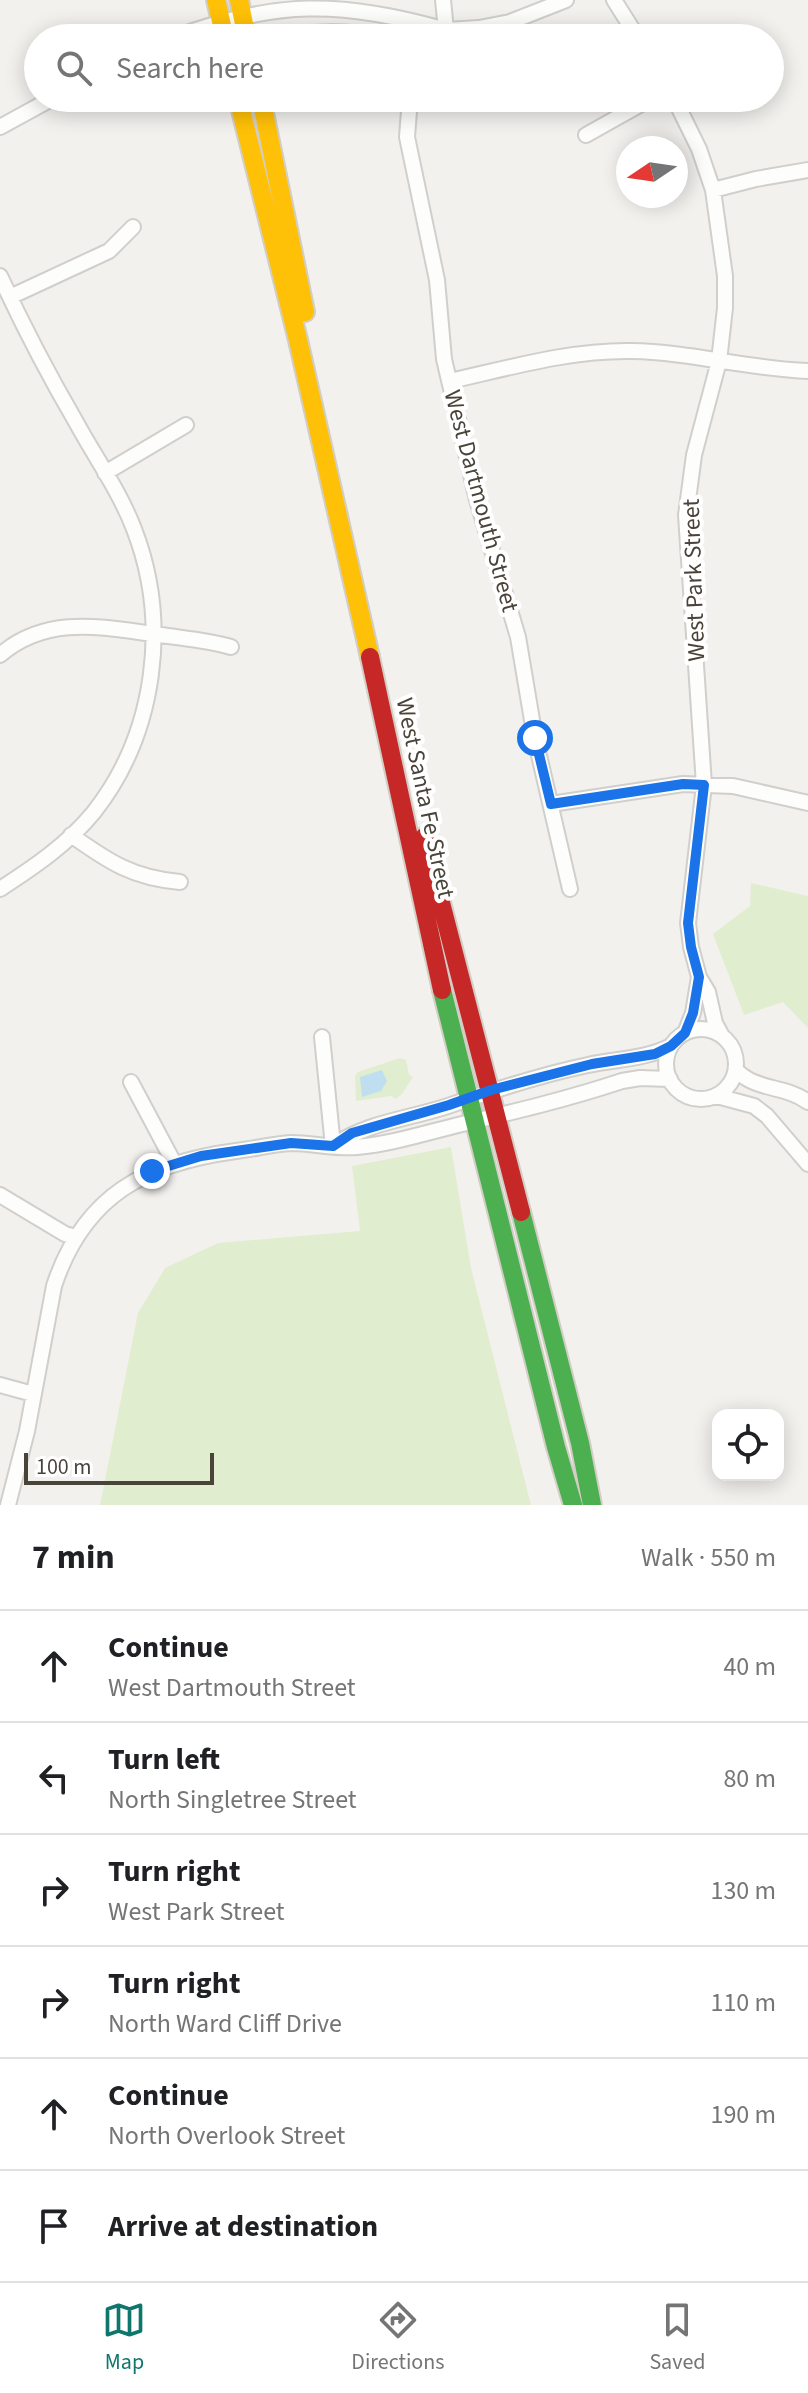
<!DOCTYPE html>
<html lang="en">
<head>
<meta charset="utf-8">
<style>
  body { margin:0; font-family:"Source Sans 3",sans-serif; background:#f6f6f6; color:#202124 }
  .controls { position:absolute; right:24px; bottom:24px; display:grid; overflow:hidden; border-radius:16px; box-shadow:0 4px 20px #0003 }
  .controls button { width:72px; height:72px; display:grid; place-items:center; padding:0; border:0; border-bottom:2px solid #e0e0e0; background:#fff; color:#202124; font:40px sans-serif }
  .compass { position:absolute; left:616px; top:136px; width:72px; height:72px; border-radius:50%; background:#fff; box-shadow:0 4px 20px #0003; rotate:257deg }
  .scale { position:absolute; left:24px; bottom:20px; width:190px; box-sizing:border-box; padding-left:8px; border:4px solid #4a4339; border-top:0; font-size:22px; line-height:28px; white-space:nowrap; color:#4a4339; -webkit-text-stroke:6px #fff; paint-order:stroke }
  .stop { position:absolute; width:24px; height:24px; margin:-18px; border:6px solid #1a73e8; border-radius:50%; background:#fff }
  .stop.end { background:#1a73e8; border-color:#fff; box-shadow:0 2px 8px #0008 }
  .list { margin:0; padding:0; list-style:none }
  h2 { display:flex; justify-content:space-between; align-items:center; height:104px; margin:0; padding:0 32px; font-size:34px }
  h2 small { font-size:26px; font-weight:400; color:#757577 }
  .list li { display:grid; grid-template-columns:52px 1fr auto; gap:24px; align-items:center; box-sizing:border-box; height:112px; padding:0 32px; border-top:2px solid #e0e0e0 }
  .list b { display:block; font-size:30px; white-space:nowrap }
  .list p { margin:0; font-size:26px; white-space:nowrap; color:#757577 }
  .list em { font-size:26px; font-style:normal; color:#757577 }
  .icon { flex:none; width:44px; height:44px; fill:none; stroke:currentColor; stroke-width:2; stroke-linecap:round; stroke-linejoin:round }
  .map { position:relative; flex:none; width:808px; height:1505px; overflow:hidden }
  .search { position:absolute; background:#fff; box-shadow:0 4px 20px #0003; left:24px; right:24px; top:24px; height:88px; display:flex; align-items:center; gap:20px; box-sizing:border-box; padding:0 28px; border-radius:44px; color:#757577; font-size:30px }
  .sheet { height:776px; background:#fff }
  nav { display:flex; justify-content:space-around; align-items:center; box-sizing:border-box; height:112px; border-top:2px solid #e0e0e0; background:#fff; font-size:22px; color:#757577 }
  nav a { display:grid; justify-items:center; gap:4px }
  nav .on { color:#0f766e }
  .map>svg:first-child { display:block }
  .green { fill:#e1edcf }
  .water { fill:#bfdef0 }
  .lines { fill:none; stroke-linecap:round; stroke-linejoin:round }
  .street-casing { stroke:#d1cfcb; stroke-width:18 }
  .fast-casing { stroke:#d2cec5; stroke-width:22 }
  .slow-casing { stroke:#d2cec5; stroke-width:22 }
  .jam-casing { stroke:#d2cec5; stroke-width:22 }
  .street { stroke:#fdfdfc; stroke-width:14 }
  .fast { stroke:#4caf50; stroke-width:18 }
  .slow { stroke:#ffc107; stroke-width:18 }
  .jam { stroke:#c62828; stroke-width:18 }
  .route { stroke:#1a73e8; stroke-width:10 }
  .labels { text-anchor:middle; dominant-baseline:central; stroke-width:8; stroke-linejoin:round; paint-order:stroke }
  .street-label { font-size:24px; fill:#4a4339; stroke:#fff }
</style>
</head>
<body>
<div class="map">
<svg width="808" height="1505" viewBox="0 0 808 1505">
  <rect width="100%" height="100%" fill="#f3f1ee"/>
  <path class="green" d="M751 883 808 896V1028L783 1002 744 1015 713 934 750 906Z
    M400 1058 406 1060 409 1074 413 1077 402 1094 396 1099 391 1096 356 1101 355 1076 358 1072Z
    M451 1147 471 1268 531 1505H100L138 1313 165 1268 218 1243 360 1231 352 1166Z"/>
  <path class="water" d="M382 1070 387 1081 381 1091 362 1097 360 1077Z"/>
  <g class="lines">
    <g class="street-casing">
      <path id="street" d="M443 0 446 30
        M614 0 638 38
        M173 38C275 0 341 0 446 30
        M279 38C321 28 359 33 402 38
        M407 38H424L446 30 479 28 510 22 566 0
        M674 98 699 149 713 190 725 276V308L719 361 694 455 686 515 704 785 688 923 691 947 699 977 708 992 715 1023 722 1036
        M409 111 407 137 437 280 444 359 477 500 518 637 535 738 570 889
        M0 127 53 98
        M586 135 652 98
        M713 190 756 179 808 170
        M0 276C23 326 48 374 76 422 95 457 120 492 134 529 170 622 156 733 94 812 68 844 34 867 0 889
        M10 297 109 251 133 227
        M450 381C509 368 570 350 631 351 691 352 749 369 808 371
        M105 473 186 425
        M0 655C50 612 109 629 168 636 190 639 210 641 231 647
        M551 804 683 784 733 786 808 803
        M71 835C109 862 133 878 180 882
        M666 1064a35 35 0 1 1 70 0a35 35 0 1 1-70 0Z
        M685 1033 693 1013 699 977
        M322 1037 333 1146
        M736 1070C756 1091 785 1085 808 1102
        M131 1082 174 1163
        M717 1096 754 1106 767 1116 808 1164
        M333 1146C367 1122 409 1119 448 1106 494 1090 540 1075 588 1065 616 1059 646 1059 671 1046
        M0 1195 65 1234 76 1237
        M0 1385 33 1394
        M8 1505 27 1431 54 1286C84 1195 146 1163 236 1151 254 1149 273 1144 291 1143 313 1143 335 1149 357 1147 391 1144 425 1133 458 1125 513 1112 568 1099 622 1081L640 1078 670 1079"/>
    </g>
    <g class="fast-casing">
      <path id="fast" d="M442 990 556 1447 573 1505
        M521 1212 580 1443 592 1505"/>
    </g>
    <g class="slow-casing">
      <path id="slow" d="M216 0 225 38
        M239 0 247 38
        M238 98 298 340 370 657
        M261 98 305 312"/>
    </g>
    <g class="jam-casing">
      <path id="jam" d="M370 657 442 990
        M424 837 521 1212"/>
    </g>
    <use href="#street" class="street"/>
    <use href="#fast" class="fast"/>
    <use href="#slow" class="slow"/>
    <use href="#jam" class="jam"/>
  </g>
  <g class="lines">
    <path class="route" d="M152 1171 201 1156 291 1143 333 1146 352 1133 449 1105 491 1090 592 1064 655 1054 671 1046 685 1033 693 1013 699 977 691 947 688 923 704 785 683 784 551 804 535 738"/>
  </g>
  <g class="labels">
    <g class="street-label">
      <text transform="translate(481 501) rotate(75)">West Dartmouth Street</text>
      <text transform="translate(694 580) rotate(-92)">West Park Street</text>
      <text transform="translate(425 798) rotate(78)">West Santa Fe Street</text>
    </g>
  </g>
</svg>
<div class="controls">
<button><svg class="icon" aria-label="locate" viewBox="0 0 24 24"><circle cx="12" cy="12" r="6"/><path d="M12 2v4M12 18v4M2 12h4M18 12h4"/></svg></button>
</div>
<svg class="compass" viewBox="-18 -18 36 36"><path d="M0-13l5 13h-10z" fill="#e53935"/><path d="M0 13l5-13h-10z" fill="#757577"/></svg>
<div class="scale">100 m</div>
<div class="stop" style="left:535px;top:738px"></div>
<div class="stop end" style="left:152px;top:1171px"></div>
<div class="search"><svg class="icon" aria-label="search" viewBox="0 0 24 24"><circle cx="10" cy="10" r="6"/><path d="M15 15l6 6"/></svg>Search here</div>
</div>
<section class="sheet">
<h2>7 min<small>Walk · 550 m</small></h2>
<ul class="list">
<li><svg class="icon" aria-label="ahead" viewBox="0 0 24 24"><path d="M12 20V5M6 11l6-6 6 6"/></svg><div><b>Continue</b><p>West Dartmouth Street</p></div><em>40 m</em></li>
<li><svg class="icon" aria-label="left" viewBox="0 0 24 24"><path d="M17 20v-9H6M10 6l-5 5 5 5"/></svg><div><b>Turn left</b><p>North Singletree Street</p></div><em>80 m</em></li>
<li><svg class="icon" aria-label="right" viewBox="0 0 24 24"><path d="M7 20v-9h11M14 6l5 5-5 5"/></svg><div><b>Turn right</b><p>West Park Street</p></div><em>130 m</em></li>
<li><svg class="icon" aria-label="right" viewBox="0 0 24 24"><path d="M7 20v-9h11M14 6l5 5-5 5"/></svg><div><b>Turn right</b><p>North Ward Cliff Drive</p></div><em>110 m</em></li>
<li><svg class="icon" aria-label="ahead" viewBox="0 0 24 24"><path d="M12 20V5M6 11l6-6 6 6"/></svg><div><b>Continue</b><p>North Overlook Street</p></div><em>190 m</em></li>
<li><svg class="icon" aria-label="arrive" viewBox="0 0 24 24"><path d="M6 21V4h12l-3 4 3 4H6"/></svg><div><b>Arrive at destination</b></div></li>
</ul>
</section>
<nav>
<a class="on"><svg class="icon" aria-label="map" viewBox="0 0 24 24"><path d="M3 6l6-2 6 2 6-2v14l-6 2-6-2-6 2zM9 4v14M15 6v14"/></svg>Map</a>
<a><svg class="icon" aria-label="directions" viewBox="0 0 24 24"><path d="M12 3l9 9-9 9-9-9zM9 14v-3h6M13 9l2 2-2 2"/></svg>Directions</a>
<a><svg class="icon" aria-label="saved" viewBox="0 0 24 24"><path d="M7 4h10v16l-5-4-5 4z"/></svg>Saved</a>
</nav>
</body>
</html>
